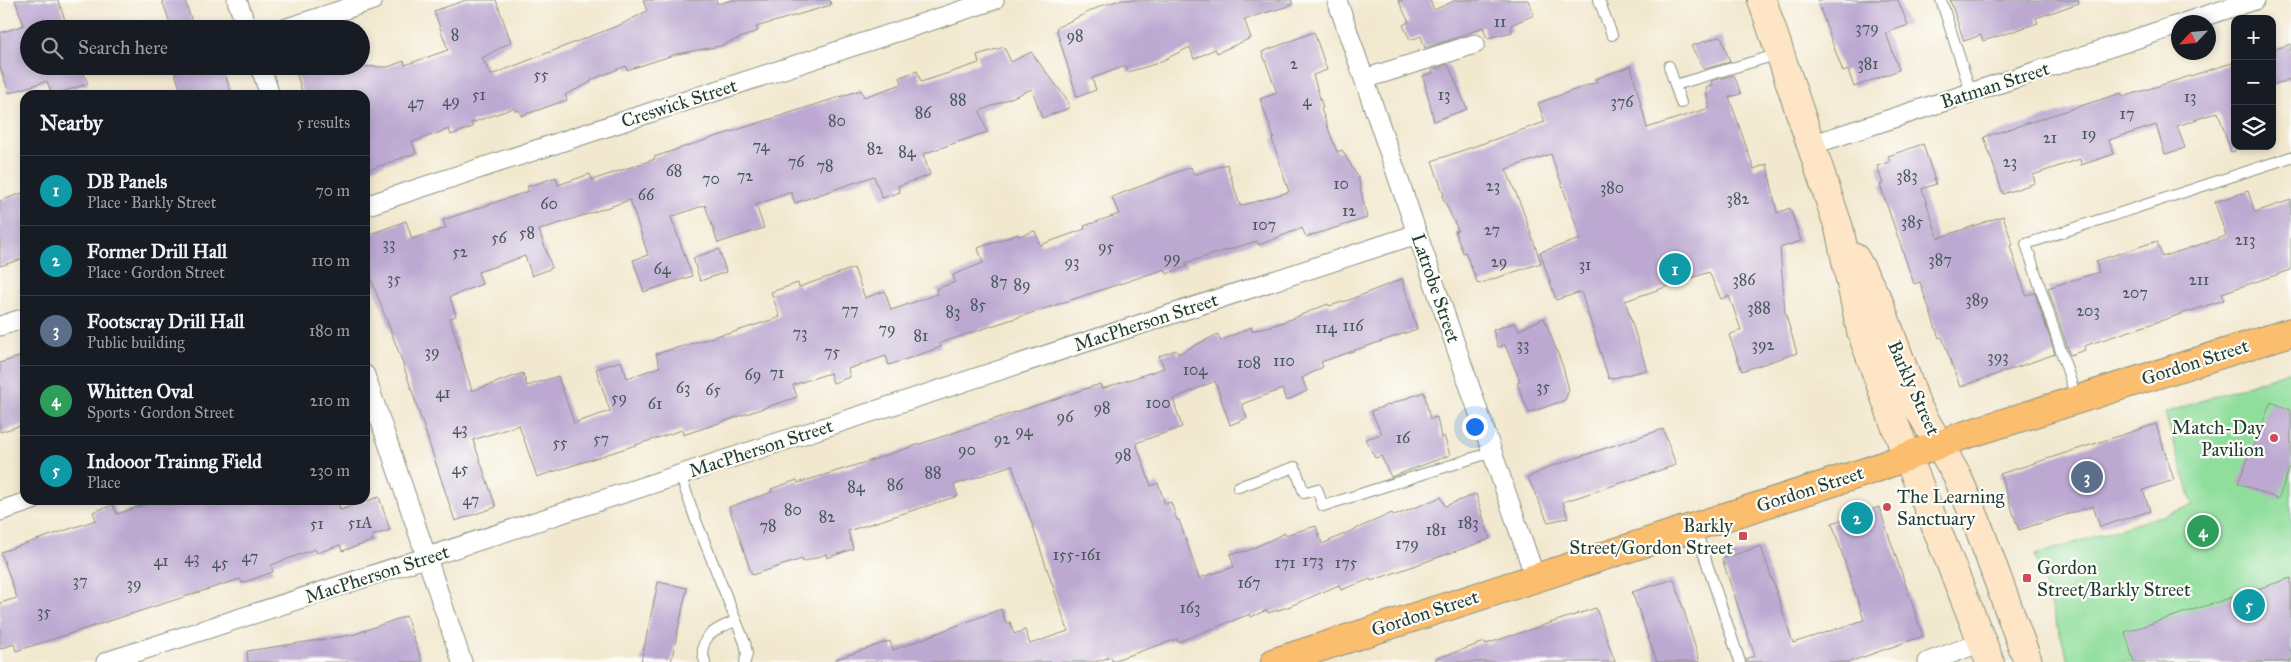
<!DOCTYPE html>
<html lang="en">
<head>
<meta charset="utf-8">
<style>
  body { margin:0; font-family:"IM FELL Great Primer",serif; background:#20242c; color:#f1f3f6 }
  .controls { position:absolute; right:15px; top:15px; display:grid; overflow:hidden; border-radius:10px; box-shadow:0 2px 8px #0003 }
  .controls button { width:45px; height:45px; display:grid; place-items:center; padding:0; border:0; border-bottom:1px solid #363941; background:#171b24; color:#f1f3f6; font:25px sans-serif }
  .compass { position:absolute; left:2171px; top:15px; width:45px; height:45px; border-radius:50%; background:#171b24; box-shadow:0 2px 8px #0003; rotate:244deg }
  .you { position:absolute; left:1474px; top:426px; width:18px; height:18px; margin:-12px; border:4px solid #fff; border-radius:50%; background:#1a73e8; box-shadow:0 0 0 8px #1a73e833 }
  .badge { display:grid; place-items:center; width:32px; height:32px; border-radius:50%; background:#d1495b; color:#fff; font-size:16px; font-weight:700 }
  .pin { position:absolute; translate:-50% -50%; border:2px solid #fff; box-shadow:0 1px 5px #0006 }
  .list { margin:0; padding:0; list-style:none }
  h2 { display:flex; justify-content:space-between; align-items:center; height:65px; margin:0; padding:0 20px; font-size:21px }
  h2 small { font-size:16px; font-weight:400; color:#9ea1a6 }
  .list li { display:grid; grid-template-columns:32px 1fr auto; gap:15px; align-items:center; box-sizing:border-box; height:70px; padding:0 20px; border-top:1px solid #363941 }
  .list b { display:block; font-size:19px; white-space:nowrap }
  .list p { margin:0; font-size:16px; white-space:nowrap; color:#9ea1a6 }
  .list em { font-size:16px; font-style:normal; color:#9ea1a6 }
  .icon { flex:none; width:28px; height:28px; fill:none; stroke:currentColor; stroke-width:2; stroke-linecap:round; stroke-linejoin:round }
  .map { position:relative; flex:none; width:2291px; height:662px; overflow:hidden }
  .search { position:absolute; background:#171b24; box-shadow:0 2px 8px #0003; left:20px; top:20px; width:350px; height:55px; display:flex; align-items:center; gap:12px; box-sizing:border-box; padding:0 18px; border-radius:28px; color:#9ea1a6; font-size:19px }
  .panel { position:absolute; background:#171b24; box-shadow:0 2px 8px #0003; left:20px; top:90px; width:350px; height:415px; border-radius:15px }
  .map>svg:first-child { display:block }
  .green { fill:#90de9c; stroke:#588e68 }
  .building { fill:#bca8d1 }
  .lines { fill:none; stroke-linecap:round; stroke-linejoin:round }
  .lane-casing { stroke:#889282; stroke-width:12 }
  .street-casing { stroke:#889282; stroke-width:21 }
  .secondary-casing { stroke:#889282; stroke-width:30 }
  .primary-casing { stroke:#889282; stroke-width:30 }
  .lane { stroke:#fff; stroke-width:10 }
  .street { stroke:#fff; stroke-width:19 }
  .secondary { stroke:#fde5c5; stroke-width:28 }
  .primary { stroke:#fbbd6e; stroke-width:28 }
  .poi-dot { fill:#d1495b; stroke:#fdfcf7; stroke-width:2 }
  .labels { text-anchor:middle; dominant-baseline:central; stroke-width:4.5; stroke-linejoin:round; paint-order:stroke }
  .number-label { font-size:16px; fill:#46585b }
  .street-label { font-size:19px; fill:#1f3d34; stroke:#fdfcf7 }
  .poi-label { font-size:19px; fill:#1f3d34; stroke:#fdfcf7; text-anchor:end }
</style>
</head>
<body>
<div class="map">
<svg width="2291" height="662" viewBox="0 0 2291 662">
  <rect width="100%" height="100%" fill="#fdfcf7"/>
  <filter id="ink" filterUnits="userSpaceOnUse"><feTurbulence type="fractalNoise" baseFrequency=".02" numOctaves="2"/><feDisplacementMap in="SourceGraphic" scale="10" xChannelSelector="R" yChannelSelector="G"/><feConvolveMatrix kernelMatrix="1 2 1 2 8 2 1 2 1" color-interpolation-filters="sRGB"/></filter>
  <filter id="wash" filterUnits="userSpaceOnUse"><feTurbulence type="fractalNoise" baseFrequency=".0096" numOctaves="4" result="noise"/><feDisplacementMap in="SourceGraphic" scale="20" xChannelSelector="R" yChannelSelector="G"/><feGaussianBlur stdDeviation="1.12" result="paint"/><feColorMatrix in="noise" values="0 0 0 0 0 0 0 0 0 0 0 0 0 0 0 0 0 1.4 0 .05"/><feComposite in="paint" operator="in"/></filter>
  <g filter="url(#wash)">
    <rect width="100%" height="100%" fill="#f2e8cf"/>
    <path class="green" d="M2291 371V662H2069L2035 555 2193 506 2165 413Z"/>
    <g id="blocks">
      <path class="building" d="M15 0H58L68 29H29V66H81L88 84 52 95 47 81 9 93 0 67V33L24 25Z
        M162 0H185L194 29H172Z
        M466 0H496L511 42 482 58 491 75 622 24 647 11 643 0H716L718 4 732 0H830L831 5 756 27 758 31 720 46 677 54 627 70 626 66 591 80V82L565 95 567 100 521 116 519 110 515 111 514 108 471 123 473 127 451 135 449 129 412 142 416 153 365 171V95H303L294 66 388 67 404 61 405 65 448 50 434 11Z
        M1120 0H1292V5L1244 19 1251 38 1217 53 1215 49 1194 59 1190 47 1155 64 1128 72 1126 66 1092 78 1096 90 1077 97 1056 28 1101 6Z
        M1398 0H1430L1434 10 1456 0H1528L1534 15 1511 25 1512 32 1487 38 1483 27 1465 35 1425 48 1421 36 1410 40 1403 25 1409 22Z
        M1817 0H1898L1908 25 1886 33 1899 70 1854 87 1848 70 1843 72Z
        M1950 0H2078L2079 3 2036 18 2038 23 2020 29 1983 41 1981 35 1964 41Z
        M1314 32 1327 70 1313 75 1323 108 1321 109 1337 152 1342 150 1358 177 1367 218 1306 237 1302 228 1259 245 1257 241 1185 263 1187 266 1167 274 1165 269 940 343 941 347 889 365 886 356 848 369 850 377 833 383 830 373 793 385 797 397 683 435 682 430 537 477 519 425 473 440 496 507 455 521 401 358 365 263V236L406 221 412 239 446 228 443 220 529 191 527 187 556 177 558 185 590 174 592 180 655 159 654 157 681 148 861 90 864 97 902 84 900 77 917 71 921 82 979 63 977 55 1004 47 1011 62 1031 52 1066 98 1069 108 1042 118 1032 89 980 111 987 132 923 154 930 175 898 186 900 192 882 198 874 176 795 203 791 192 756 205 764 228 718 243 705 205 671 217 692 276 644 292 633 260 648 255 630 200 539 230 552 268 532 276 525 256 478 272 482 284 450 297 456 316 450 318 472 391 523 373 527 386 558 376 574 423 610 411 596 369 621 361 627 378 660 367 656 354 727 333 728 334 780 317 771 292 798 283 799 287 854 268 865 298 885 291 891 310 938 294 936 289 955 282 953 275 983 263 978 248 1018 234 1019 236 1035 231 1040 245 1085 229 1084 226 1119 214 1112 197 1191 167 1194 175 1227 164 1240 206 1289 192 1272 139 1274 138 1260 99 1277 93 1262 52Z
        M1721 36 1730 62 1704 69 1691 46Z
        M2291 44V79L2272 85V50Z
        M2235 62V151L2231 152 2218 112 2177 126 2185 148 2165 154 2156 125 2109 140 2114 154 2081 165 2080 159 2033 175 2035 183 2003 194 1984 137 2121 93 2123 97Z
        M1448 64 1467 109 1434 121 1423 76 1433 73 1432 70Z
        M173 66H222L232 95H182Z
        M1631 66 1647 128 1709 108 1706 88 1713 85 1711 81 1734 75 1741 94 1729 97 1754 169 1767 164 1777 213 1790 208 1801 241 1780 248 1785 312 1797 353 1742 371 1729 335 1741 330 1729 296 1721 299 1709 272 1625 301 1647 370 1609 379 1581 292 1556 300 1540 252 1581 239 1551 154 1506 169 1522 208 1541 263 1478 284 1465 252 1463 253 1455 231 1458 230 1442 196 1444 195 1432 161 1545 122 1538 103 1597 82 1595 79Z
        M1923 144 1936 184 1922 189 1938 238 2003 216 2013 245 2010 246 2026 295 2035 293 2055 354 1960 387 1942 337 1939 338 1920 282 1914 284 1880 185 1883 184 1877 166 1890 162 1888 156Z
        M2248 191 2255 212 2291 200V270L2222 293 2224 300 2084 346 2085 350 2070 355 2048 288 2099 272 2096 261 2157 241 2162 257 2226 236 2215 202Z
        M25 192V258L0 266V201Z
        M719 249 726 272 700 281 693 258Z
        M1402 279 1417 329 1321 362 1323 367 1302 378 1307 391 1286 401 1282 389 1242 404 1247 418 1230 425 1215 381 1173 399 1182 427 1136 443 1151 486 1158 483 1165 504 1171 502 1177 520H1179L1199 578 1234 567 1230 554 1247 551 1285 533V535L1316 526 1322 544 1392 513 1394 516 1441 497 1445 506 1476 494 1490 539 1371 581 1370 579 1341 590 1339 585 1288 607 1268 613 1267 610 1251 617 1250 614 1178 642 1177 639 1112 661 1111 657 1095 662H837L836 659 890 641 893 650 1001 609 1006 623 1010 622 1014 634 1025 630 1030 644 1068 631 1012 465 954 485 958 496 848 531 853 549 827 558 826 554 803 562 802 559 752 575 729 507 772 492 771 489 797 480 798 483 866 462 1100 384 1102 389 1164 368 1159 356 1176 350 1178 354 1218 334 1220 341 1251 327 1252 331 1281 323 1328 304 1329 306 1349 300Z
        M1544 318 1563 367 1569 390 1565 400 1529 413 1517 383 1520 381 1505 345 1498 347 1493 330 1514 323 1519 330Z
        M25 355V424L0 432V363Z
        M1424 392 1430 419 1437 417 1441 438 1444 436 1450 455 1391 477 1381 456 1375 458 1365 439 1382 434 1371 411Z
        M2271 402 2291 410V465L2278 499 2238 483Z
        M2156 424 2174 480 2143 490 2150 511 2100 527 2093 506 2019 530 2000 474Z
        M1663 429 1676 465 1563 502 1568 518 1548 522 1528 478 1549 467Z
        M379 497 390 530 371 536 373 541 342 551 340 545 317 553 315 549 271 565 273 572 242 583 240 579 16 651 14 644 0 649V603L17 598 1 552 96 520 93 512 113 505 117 514 159 500H338L340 510Z
        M1879 507 1923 636 1849 662H1747V658L1755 656 1722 559 1761 546 1793 643 1864 620 1832 523Z
        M2291 578V662H2134L2125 632Z
        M1674 579 1700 662H1657L1632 592Z
        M658 582 687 588 671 662H641Z
        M1596 608 1615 662H1436L1435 659 1485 642 1486 644Z
        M406 616 422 662H248L247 651 352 635Z"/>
    </g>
  </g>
  <g filter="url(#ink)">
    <use href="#blocks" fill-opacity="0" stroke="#889282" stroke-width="1"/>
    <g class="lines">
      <g class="lane-casing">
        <path id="lane" d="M1599 0 1612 35
          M1941 0 1971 93
          M1669 66 1675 85
          M1681 103 1675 85 1779 54
          M2077 400 2026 244 2291 157
          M680 474 695 518 745 643 747 653 745 662
          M1238 487 1295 467 1304 493 1317 489 1323 506 1492 452
          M1695 528 1740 662
          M705 662C696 637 716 629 735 621"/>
      </g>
      <g class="street-casing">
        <path id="street" d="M237 0 247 29
          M1337 0 1535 577
          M2186 22 2255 0
          M284 29 373 0
          M260 66 270 95
          M1364 79 1475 44
          M1811 145 2178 25
          M365 206 994 0
          M0 326 25 318
          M365 375 462 662
          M0 511 33 500
          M106 662 1417 234
          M1928 662 1982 642"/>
      </g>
      <g class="secondary-casing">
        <path id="secondary" d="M1762 0 1839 228 1861 331 1895 425 1990 662
          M1855 258 1879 302 1917 406 1957 476 1976 520 2028 662"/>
      </g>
      <g class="primary-casing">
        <path id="primary" d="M1275 662 1874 469 1959 437 2291 332"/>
      </g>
      <use href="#lane" class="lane"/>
      <use href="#street" class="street"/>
      <use href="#secondary" class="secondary"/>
      <use href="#primary" class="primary"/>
    </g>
  </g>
  <g class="poi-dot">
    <circle cx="2274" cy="438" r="5"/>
    <circle cx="1887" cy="507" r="5"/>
    <rect x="1738" y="531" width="10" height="10" rx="2.5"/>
    <rect x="2022" y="573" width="10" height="10" rx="2.5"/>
  </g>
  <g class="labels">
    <g class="number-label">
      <text x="1500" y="21">11</text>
      <text x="1867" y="27">379</text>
      <text x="455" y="34">8</text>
      <text x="1075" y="35">98</text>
      <text x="1294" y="63">2</text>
      <text x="1868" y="63">381</text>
      <text x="541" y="74">55</text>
      <text x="479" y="94">51</text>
      <text x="1444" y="94">13</text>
      <text x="2190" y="96">13</text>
      <text x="958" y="99">88</text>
      <text x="451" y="100">49</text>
      <text x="1307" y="100">4</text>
      <text x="1622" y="101">376</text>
      <text x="416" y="102">47</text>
      <text x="923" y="112">86</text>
      <text x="2127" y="113">17</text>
      <text x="837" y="120">80</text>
      <text x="2089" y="133">19</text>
      <text x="2050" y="137">21</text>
      <text x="761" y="145">74</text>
      <text x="875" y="148">82</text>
      <text x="907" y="151">84</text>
      <text x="796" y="161">76</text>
      <text x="2010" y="161">23</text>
      <text x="825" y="165">78</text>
      <text x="674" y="170">68</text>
      <text x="745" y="175">72</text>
      <text x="1907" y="175">383</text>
      <text x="711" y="178">70</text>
      <text x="1341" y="183">10</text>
      <text x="1493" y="185">23</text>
      <text x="1612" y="187">380</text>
      <text x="646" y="194">66</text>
      <text x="1738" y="198">382</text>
      <text x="549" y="203">60</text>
      <text x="1349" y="210">12</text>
      <text x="1912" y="221">385</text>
      <text x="1264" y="224">107</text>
      <text x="1492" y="229">27</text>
      <text x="527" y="232">58</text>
      <text x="499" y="237">56</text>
      <text x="2245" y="239">213</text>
      <text x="389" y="243">33</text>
      <text x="1106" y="246">95</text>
      <text x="460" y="251">52</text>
      <text x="1172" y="257">99</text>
      <text x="1940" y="259">387</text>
      <text x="1072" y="261">93</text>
      <text x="1499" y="261">29</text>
      <text x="1585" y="264">31</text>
      <text x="662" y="268">64</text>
      <text x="394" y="278">35</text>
      <text x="1744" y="279">386</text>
      <text x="2199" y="279">211</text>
      <text x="999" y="281">87</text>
      <text x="1022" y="284">89</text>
      <text x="2135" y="292">207</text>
      <text x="1977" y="299">389</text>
      <text x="978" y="304">85</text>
      <text x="1759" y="307">388</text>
      <text x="850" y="309">77</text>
      <text x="2088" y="310">203</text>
      <text x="953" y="311">83</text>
      <text x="1353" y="325">116</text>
      <text x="1326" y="327">114</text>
      <text x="887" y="328">79</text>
      <text x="800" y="332">73</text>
      <text x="921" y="335">81</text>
      <text x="1523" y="344">33</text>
      <text x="1763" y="344">392</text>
      <text x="432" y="351">39</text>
      <text x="832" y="351">75</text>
      <text x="1998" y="356">393</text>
      <text x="1284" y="360">110</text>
      <text x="1249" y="362">108</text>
      <text x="1195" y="369">104</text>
      <text x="777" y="372">71</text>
      <text x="753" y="374">69</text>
      <text x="1543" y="386">35</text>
      <text x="683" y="387">63</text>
      <text x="713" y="389">65</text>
      <text x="443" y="392">41</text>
      <text x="619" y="397">59</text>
      <text x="1158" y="402">100</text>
      <text x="655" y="403">61</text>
      <text x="1102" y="407">98</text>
      <text x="1065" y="416">96</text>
      <text x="460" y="428">43</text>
      <text x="1024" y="430">94</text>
      <text x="1403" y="437">16</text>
      <text x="601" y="438">57</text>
      <text x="1002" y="438">92</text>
      <text x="560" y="442">55</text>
      <text x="967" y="449">90</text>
      <text x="1123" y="454">98</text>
      <text x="460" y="468">45</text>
      <text x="933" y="472">88</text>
      <text x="895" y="484">86</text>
      <text x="856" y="486">84</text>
      <text x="471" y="499">47</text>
      <text x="793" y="509">80</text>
      <text x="827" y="516">82</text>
      <text x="360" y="522">51A</text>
      <text x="1468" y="522">183</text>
      <text x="317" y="523">51</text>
      <text x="768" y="525">78</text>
      <text x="1436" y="529">181</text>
      <text x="1407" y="543">179</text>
      <text x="1077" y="554">155-161</text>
      <text x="250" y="556">47</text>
      <text x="192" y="557">43</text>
      <text x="161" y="560">41</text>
      <text x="1313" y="560">173</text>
      <text x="220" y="562">45</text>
      <text x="1285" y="562">171</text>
      <text x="1346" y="562">175</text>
      <text x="80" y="580">37</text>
      <text x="1249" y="582">167</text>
      <text x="134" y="583">39</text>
      <text x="1190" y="607">163</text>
      <text x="44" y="611">35</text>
    </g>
    <g class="street-label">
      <text transform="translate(1995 85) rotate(-18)">Batman Street</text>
      <text transform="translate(679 103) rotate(-18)">Creswick Street</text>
      <text transform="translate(1436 288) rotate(71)">Latrobe Street</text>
      <text transform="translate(1146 322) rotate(-18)">MacPherson Street</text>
      <text transform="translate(2195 362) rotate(-18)">Gordon Street</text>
      <text transform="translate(1914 388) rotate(66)">Barkly Street</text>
      <text transform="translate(761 448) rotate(-18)">MacPherson Street</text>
      <text transform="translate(1810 489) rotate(-18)">Gordon Street</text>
      <text transform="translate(377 574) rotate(-18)">MacPherson Street</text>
      <text transform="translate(1425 613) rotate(-18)">Gordon Street</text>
    </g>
    <g class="poi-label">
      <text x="2264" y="427">Match-Day<tspan x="2264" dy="22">Pavilion</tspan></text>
      <text x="1897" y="496" text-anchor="start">The Learning<tspan x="1897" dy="22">Sanctuary</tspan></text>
      <text x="1733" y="525">Barkly<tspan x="1733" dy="22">Street/Gordon Street</tspan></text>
      <text x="2037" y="567" text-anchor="start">Gordon<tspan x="2037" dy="22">Street/Barkly Street</tspan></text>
    </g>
  </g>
</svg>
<div class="controls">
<button>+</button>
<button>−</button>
<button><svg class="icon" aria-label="layers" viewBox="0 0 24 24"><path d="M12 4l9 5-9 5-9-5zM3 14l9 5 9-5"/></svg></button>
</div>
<svg class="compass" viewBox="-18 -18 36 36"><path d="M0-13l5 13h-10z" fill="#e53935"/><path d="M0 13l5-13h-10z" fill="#9ea1a6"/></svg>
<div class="you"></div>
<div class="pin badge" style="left:1675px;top:269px;background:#0f9aa8">1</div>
<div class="pin badge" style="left:1857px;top:518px;background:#0f9aa8">2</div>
<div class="pin badge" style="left:2087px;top:477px;background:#5c6f8a">3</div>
<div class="pin badge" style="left:2203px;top:531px;background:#2e9e5b">4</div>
<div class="pin badge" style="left:2249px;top:605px;background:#0f9aa8">5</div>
<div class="search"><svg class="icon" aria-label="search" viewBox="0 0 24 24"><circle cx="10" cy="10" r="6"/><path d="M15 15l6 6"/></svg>Search here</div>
<section class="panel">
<h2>Nearby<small>5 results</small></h2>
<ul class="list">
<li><span class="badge" style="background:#0f9aa8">1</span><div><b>DB Panels</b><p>Place · Barkly Street</p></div><em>70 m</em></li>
<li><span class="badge" style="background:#0f9aa8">2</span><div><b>Former Drill Hall</b><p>Place · Gordon Street</p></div><em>110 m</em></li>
<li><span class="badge" style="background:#5c6f8a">3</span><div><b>Footscray Drill Hall</b><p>Public building</p></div><em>180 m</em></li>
<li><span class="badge" style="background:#2e9e5b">4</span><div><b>Whitten Oval</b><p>Sports · Gordon Street</p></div><em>210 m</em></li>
<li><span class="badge" style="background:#0f9aa8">5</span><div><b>Indooor Trainng Field</b><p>Place</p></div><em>230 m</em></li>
</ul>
</section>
</div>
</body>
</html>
